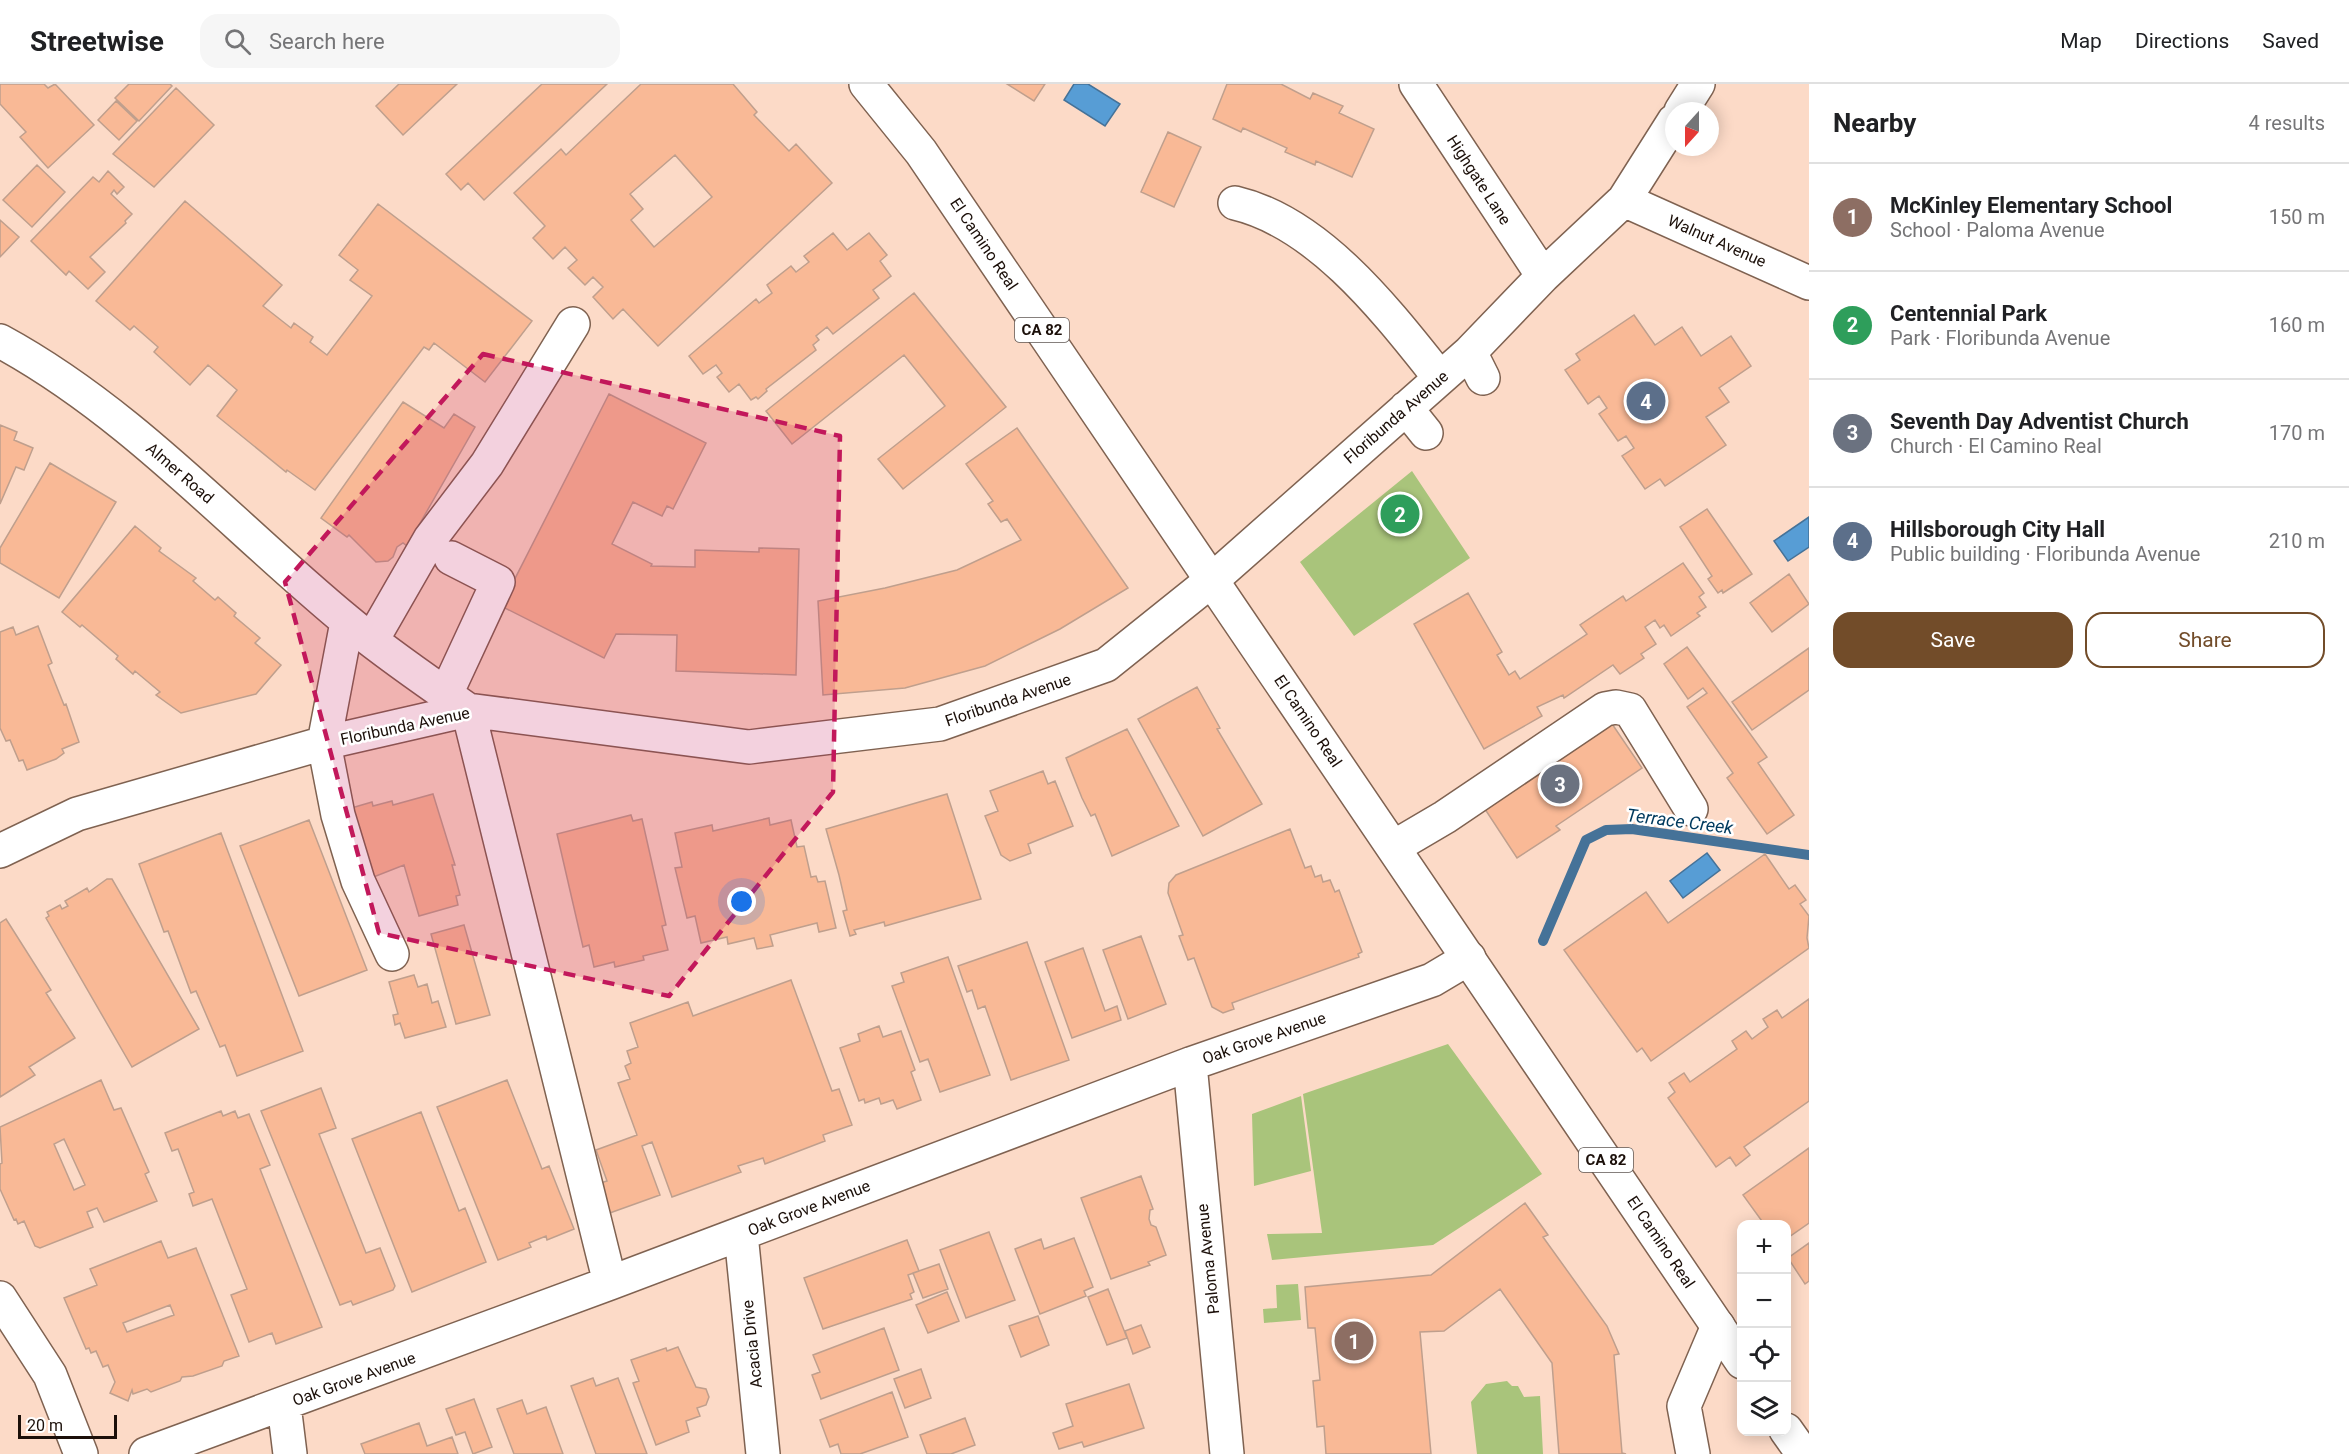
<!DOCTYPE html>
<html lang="en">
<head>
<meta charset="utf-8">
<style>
  body { margin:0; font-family:Roboto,sans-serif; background:#f6f6f6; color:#202124 }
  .controls { position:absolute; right:18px; bottom:18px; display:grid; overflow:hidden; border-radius:12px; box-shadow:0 3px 15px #0003 }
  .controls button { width:54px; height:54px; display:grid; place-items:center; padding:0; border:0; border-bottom:2px solid #e0e0e0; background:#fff; color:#202124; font:30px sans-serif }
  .compass { position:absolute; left:1665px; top:18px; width:54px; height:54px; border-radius:50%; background:#fff; box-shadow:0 3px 15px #0003; rotate:201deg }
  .scale { position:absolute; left:18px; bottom:15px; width:99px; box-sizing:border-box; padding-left:6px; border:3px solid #1b0f09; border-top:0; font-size:16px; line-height:21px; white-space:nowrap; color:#1b0f09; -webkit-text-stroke:4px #fff; paint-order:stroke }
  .you { position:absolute; left:742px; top:818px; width:21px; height:21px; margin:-15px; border:4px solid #fff; border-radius:50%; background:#1a73e8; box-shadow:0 0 0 9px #1a73e833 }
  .badge { display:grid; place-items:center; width:39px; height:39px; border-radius:50%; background:#724c29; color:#fff; font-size:20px; font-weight:700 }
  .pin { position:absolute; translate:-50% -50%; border:3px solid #fff; box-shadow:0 2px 6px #0006 }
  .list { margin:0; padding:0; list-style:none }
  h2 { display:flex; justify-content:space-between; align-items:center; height:78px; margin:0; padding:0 24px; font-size:26px }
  h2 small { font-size:20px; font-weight:400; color:#757577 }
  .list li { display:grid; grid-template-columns:39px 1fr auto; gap:18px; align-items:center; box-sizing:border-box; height:108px; padding:0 24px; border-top:2px solid #e0e0e0 }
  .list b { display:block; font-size:22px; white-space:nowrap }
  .list p { margin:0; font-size:20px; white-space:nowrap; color:#757577 }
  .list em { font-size:20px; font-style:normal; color:#757577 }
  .actions { display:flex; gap:12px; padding:18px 24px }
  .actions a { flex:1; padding:14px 0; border:2px solid #724c29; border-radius:18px; text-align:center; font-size:21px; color:#724c29 }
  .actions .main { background:#724c29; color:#fff }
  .icon { flex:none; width:33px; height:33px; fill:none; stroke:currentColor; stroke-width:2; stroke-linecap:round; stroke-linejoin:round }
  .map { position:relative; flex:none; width:1809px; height:1370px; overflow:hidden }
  header { display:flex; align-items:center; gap:36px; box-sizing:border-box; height:84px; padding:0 30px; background:#fff; border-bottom:2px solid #e0e0e0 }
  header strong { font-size:28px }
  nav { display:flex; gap:33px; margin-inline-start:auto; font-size:21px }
  .search { width:420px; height:54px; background:#f6f6f6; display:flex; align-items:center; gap:15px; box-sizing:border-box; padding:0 21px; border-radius:18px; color:#757577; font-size:22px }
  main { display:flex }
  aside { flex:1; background:#fff }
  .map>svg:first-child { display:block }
  .green { fill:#a9c47b }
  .water { fill:#579dd5; stroke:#457298; stroke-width:1.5 }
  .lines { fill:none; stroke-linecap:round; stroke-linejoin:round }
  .stream { stroke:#457298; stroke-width:10 }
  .building { fill:#f9b996; stroke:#bf9f8d; stroke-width:1.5; fill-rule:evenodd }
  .minor-casing { stroke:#7f6251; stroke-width:36 }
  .major-casing { stroke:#7f6251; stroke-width:36 }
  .minor { stroke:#fff; stroke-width:33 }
  .major { stroke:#fff; stroke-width:33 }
  .marked { fill:#c2185b; fill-opacity:0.2; stroke:#c2185b; stroke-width:4.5; stroke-dasharray:12 8; stroke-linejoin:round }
  .labels { text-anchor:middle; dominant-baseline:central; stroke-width:5; stroke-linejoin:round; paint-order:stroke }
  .shield { fill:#fff; stroke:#5f5753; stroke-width:1.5 }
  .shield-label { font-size:15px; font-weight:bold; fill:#1b0f09 }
  .street-label { font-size:16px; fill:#1b0f09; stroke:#fff }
  .water-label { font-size:18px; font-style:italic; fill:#003a5e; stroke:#fff }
</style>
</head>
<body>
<header>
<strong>Streetwise</strong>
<div class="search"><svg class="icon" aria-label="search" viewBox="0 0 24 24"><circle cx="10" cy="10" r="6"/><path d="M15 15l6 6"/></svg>Search here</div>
<nav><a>Map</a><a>Directions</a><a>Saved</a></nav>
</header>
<main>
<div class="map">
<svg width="1809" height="1370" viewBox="0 0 1809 1370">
  <rect width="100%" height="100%" fill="#fcdac7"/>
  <path class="green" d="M1412 387 1470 474 1354 552 1300 478Z
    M1448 960 1542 1090 1433 1161 1272 1176 1267 1150 1322 1149 1303 1010Z
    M1301 1012 1311 1087 1254 1102 1252 1030Z
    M1298 1200 1301 1236 1264 1239 1263 1225 1277 1224 1276 1201Z
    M1507 1297 1512 1302H1518L1524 1313 1540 1312 1543 1370H1477L1471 1318 1486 1300Z"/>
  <path class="water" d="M1074 0H1088L1120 20 1105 42 1064 16Z
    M1809 433V463L1788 477 1774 457Z
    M1707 769 1720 786 1683 814 1670 797Z"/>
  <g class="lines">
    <path class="stream" d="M1543 857 1586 756 1606 746 1632 745 1809 771"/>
  </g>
  <path class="building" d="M0 0H44L48 4 55 0 94 41 48 84 20 53 26 48 0 20Z
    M129 0H170L172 2 139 37 115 14Z
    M399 0H457L403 51 376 22Z
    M542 0H607L484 116 468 99 461 106 446 90Z
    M641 0H733L757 28 754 31 789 67 796 60 832 99 658 262 623 225 613 235 593 213 603 203 593 193 585 201 568 184 577 176 565 163 553 175 533 154 545 142 514 109 561 65 566 71ZM675 71 712 113 654 163 631 136 643 125 630 110Z
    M1007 0H1045L1034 17Z
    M1227 0H1281L1310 15 1313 9 1343 22 1339 29 1374 45 1352 93 1316 77 1315 81 1285 68 1287 64 1243 44 1241 48 1213 35Z
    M176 4 214 41 154 103 113 70Z
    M116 17 137 37 119 56 98 36Z
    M1168 48 1201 63 1174 123 1141 108Z
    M37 81 65 108 32 143 3 116Z
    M108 87 124 103 117 110 114 106 111 110 132 130 125 137 126 139 90 173 105 188 88 205 69 187 66 191 31 157 93 93 99 98Z
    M185 117 282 201 263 222 291 244 294 239 313 253 310 258 327 271 372 212 350 196 358 186 339 171 378 120 532 237 485 298 434 259 429 266 424 263 315 406 287 386 286 388 217 332 237 306 208 281 190 301 154 268 158 263 134 242 130 246 96 217Z
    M0 136 19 153 0 173Z
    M833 149 847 166 869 149 887 171 880 177 891 192 873 206 879 214 833 250 827 243 816 252 819 256 813 261 816 266 766 305 767 307 758 315 756 313 751 316 739 300 729 308 717 293 722 289 716 281 703 290 689 272 756 215 759 219 772 209 767 201 791 182 796 188 809 178 804 172Z
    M914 209 1006 323 903 405 878 375 945 322 904 271 792 360 766 327Z
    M1634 231 1655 261 1682 243 1701 272 1731 252 1751 282 1719 304 1729 318 1706 333 1726 361 1665 402 1660 395 1645 405 1622 372 1634 364 1626 352 1618 357 1599 330 1607 324 1599 312 1588 320 1565 286 1580 276 1576 270Z
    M609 310 706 359 673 425 667 422 662 432 633 418 612 460 652 480 651 482 695 483V466L759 468V464L799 465 796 591 676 587 677 551 616 550 604 574 501 522Z
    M403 318 444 344 454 330 475 343 407 462 403 459 397 463 393 473 388 477 376 478 349 451 347 453 321 434Z
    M0 341 17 348 14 356 33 364 24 386 16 383 0 420Z
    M1017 344 1128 504 1060 545 985 582 905 604 823 611 818 517 885 504 957 486 1021 456 1007 435 1001 438 988 420 993 417 966 380Z
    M50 379 116 418 59 514 0 479V464Z
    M1707 425 1752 490 1723 509 1722 506 1718 509 1708 495 1712 492 1680 443Z
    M135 442 161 464 159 467 196 494 193 497 215 516 218 513 236 529 234 532 260 554 255 559 281 581 256 610 181 629 156 611 160 608 135 587 133 590 116 575 118 572 82 541 80 543 62 528Z
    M1683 479 1704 509 1699 513 1706 523 1697 529 1700 532 1671 552 1664 541 1660 544 1655 536 1645 543 1656 560 1641 570 1644 574 1620 590 1613 581 1564 614 1563 611 1537 623 1542 632 1484 665 1414 540 1468 509 1502 568 1497 571 1509 591 1515 587 1520 595 1587 550 1580 541 1623 512 1626 517Z
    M1789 490 1809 520 1772 548 1750 519Z
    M38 542 52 579 48 581 64 621 66 620 79 658 62 665 64 669 56 675 27 686 23 676 19 677 10 656 6 657 0 644V548L13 543 16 551Z
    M1687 563 1767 673 1758 679 1794 731 1767 750 1727 694 1733 689 1687 623 1707 609 1703 604 1688 615 1664 580Z
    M1809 564V606L1752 646 1732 618Z
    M1197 603 1220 644 1217 645 1262 720 1203 752 1138 635Z
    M1606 631 1642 684 1556 742 1560 746 1517 774 1479 716Z
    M1127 645 1179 742 1112 772 1095 730 1091 732 1082 714 1066 674Z
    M1043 687 1048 700 1055 697 1073 742 1028 760 1031 769 1010 777 1001 771 985 732 998 727 990 707Z
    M433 710 455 781H452L460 811 456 812 458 821 419 832 404 781 371 794 348 725 372 718 373 722 392 717 393 721Z
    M947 710 981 815 885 842 884 838 854 846 856 850 850 852 843 827 847 826 839 791 826 745Z
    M631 731 633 737 642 735 666 841 662 842 668 866 643 872 644 876 615 883 614 878 594 883 589 861 583 863 557 750Z
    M769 734 770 741 791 736 797 763 804 762 811 793 816 792 818 798 825 797 836 844 819 848 817 839 770 851 773 862 757 865 754 854 728 860 727 853 701 859 695 832 687 834 675 784 682 783 675 749 712 741 713 747Z
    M309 736 367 886 299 912 240 762Z
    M1290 745 1305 784 1311 782 1315 793 1321 791 1323 798 1330 796 1335 808 1339 806 1362 868 1358 870 1359 873 1232 919 1234 925 1223 929 1212 923 1194 874 1188 876 1179 852 1183 851 1168 809 1169 799 1176 791Z
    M221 749 303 967 237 992 225 961 220 963 196 907 191 909 168 847 164 848 139 780Z
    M1765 770 1789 805 1795 801 1806 816 1800 820 1809 832 1807 854 1809 864 1651 977 1642 964 1637 968 1564 866 1646 808 1668 839Z
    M107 795H112L199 945 132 983 46 834 49 832 47 828 60 821 62 825 68 822 65 817 87 804 89 808Z
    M6 835 51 906 46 909 75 954 29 983 35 991 0 1013V839Z
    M464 841 490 931 456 940 431 850Z
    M1141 852 1166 920 1128 935 1103 866Z
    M1027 858 1069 976 1011 996 985 922 978 925 972 906 967 908 958 882Z
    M1083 864 1105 927 1117 922 1121 936 1072 954 1045 878Z
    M948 873 990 991 940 1008 928 975 920 978 892 902 904 898 901 889Z
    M414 891 418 903 427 900 432 919 438 917 446 943 405 954 400 939 395 941 393 931 398 930 389 898Z
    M791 896 832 1007 839 1005 852 1041 823 1051 825 1057 765 1080 763 1074 738 1082 741 1088 672 1113 652 1058 642 1062 660 1111 607 1130 597 1100 607 1097 596 1066 637 1051 618 999 630 995 625 982 631 979 627 967 638 963 630 939 688 918 693 932Z
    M1809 915V1017L1744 1063 1750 1071 1736 1082 1730 1073 1716 1083 1668 1014 1675 1008 1669 999 1684 989 1690 998 1737 965 1732 957 1746 947 1752 955 1768 943 1763 935 1777 926 1782 934Z
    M879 942 883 953 901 947 915 986 911 988 921 1016 897 1025 893 1016 881 1020 879 1014 865 1019 864 1015 859 1017 840 964 860 957 858 950Z
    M101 996 114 1026 121 1024 149 1088 145 1090 157 1117 104 1138 97 1124 87 1128 93 1143 40 1164 35 1162 24 1137 18 1140 16 1135 14 1136 0 1105V1080L2 1079 0 1043Z
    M507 996 542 1085 549 1082 574 1145 547 1156 546 1152 529 1159 531 1163 498 1176 437 1023Z
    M321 1004 336 1044 319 1050 366 1169 380 1164 395 1202 393 1206 353 1221 351 1217 340 1221 261 1027Z
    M221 1027 223 1032 235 1027 238 1034 249 1030 270 1081 260 1085 322 1243 276 1260 272 1249 249 1258 231 1211 247 1205 212 1115 193 1122 189 1110 194 1108 178 1065 172 1067 165 1049Z
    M421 1028 459 1127 465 1124 486 1178 412 1208 352 1055Z
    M64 1055 85 1101 74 1106 54 1060Z
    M1809 1064V1139L1786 1155V1140H1764L1743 1111Z
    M1141 1092 1153 1125 1150 1126 1149 1135 1151 1141 1156 1143 1166 1171 1148 1178 1150 1181 1111 1195 1081 1114Z
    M1525 1119 1548 1151 1543 1153 1607 1242 1619 1270 1614 1271 1622 1369 1626 1370H1559L1552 1279 1500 1205 1444 1247 1420 1248 1431 1370H1326L1324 1342 1317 1343 1313 1297 1320 1296 1315 1244H1308L1305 1203 1431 1191Z
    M989 1148 1015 1216 966 1234 940 1166Z
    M1074 1154 1093 1203 1084 1207 1086 1212 1040 1230 1015 1165 1041 1155 1044 1165Z
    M907 1156 919 1187 908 1191 914 1208 910 1210 912 1215 823 1245 804 1194Z
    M161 1157 168 1174 196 1164 239 1272 224 1277 222 1282 193 1292 182 1293 180 1297 151 1308 147 1305 133 1310 132 1306 128 1317 110 1309 115 1298 108 1281 103 1283 96 1267 91 1269 89 1264 86 1265 64 1214 97 1201 90 1185Z
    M1809 1159V1197L1805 1200 1788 1174Z
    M939 1180 948 1205 923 1214 913 1189Z
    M1108 1205 1127 1254 1107 1261 1088 1213Z
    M947 1208 959 1237 928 1249 916 1221Z
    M170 1221 174 1231 127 1248 123 1239Z
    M1038 1232 1049 1261 1021 1273 1009 1242Z
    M1141 1241 1150 1263 1133 1270 1125 1247Z
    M884 1244 899 1286 821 1315 812 1291 820 1288 813 1271Z
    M678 1263 696 1303 706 1305 709 1313 706 1321 697 1324 700 1332 686 1337 689 1348 656 1361 633 1299 639 1297 631 1276 666 1264 667 1267Z
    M921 1285 931 1314 905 1324 894 1295Z
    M593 1294 596 1302 618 1294 647 1370H596L571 1302Z
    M1129 1300 1144 1344 1084 1363 1082 1358 1059 1365 1053 1349 1073 1342 1066 1320Z
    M892 1308 908 1353 860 1370H841L838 1360 830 1363 820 1336Z
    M474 1315 492 1363 473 1370 465 1348 456 1351 446 1325Z
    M522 1316 527 1330 546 1323 563 1370H514L497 1325Z
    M965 1334 975 1361 951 1370H927L920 1351Z
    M419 1339 427 1362 452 1353 458 1370H365L361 1360Z"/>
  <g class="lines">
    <g class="minor-casing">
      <path id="minor" d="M1416 0 1543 192
        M1681 27 1698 0
        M1624 116 1809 199
        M1235 119C1320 139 1388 229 1440 294
        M0 257C131 328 233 443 347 537 385 569 427 597 468 626L610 1199
        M1470 268 1483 294
        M1406 324 1426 349
        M347 538 324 659 338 731 358 797 392 870
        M372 556 430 455 487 380 573 240
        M446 610 498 498 451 474
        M1394 763 1445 733 1605 625 1616 623 1630 626 1691 725
        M0 767 77 730 324 659 468 626 749 663 940 640 1106 581 1212 496 1470 268 1543 192 1624 116 1674 37
        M1190 980 1227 1370
        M741 1150 763 1370
        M0 1214 50 1291 81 1370
        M284 1321 290 1370
        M146 1370 610 1199 1190 980 1432 896 1469 874
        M1693 1370 1684 1322 1718 1242"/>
    </g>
    <g class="major-casing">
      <path id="major" d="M866 0 921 68 1742 1278
        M1786 1346 1803 1370"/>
    </g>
    <use href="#minor" class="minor"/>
    <use href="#major" class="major"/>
  </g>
  <path class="marked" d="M483 270 840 352 833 708 669 912 379 849 285 498Z"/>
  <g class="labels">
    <g class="shield">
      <rect x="1015" y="234" width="54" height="24" rx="4.5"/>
      <rect x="1579" y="1064" width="54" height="24" rx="4.5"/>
    </g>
    <g class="shield-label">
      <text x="1042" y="246">CA 82</text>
      <text x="1606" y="1076">CA 82</text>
    </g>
    <g class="street-label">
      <text transform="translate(1479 96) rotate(57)">Highgate Lane</text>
      <text transform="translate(1717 157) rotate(24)">Walnut Avenue</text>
      <text transform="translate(984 160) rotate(56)">El Camino Real</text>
      <text transform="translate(1396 333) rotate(-41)">Floribunda Avenue</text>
      <text transform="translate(180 389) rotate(41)">Almer Road</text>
      <text transform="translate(1008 616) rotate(-19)">Floribunda Avenue</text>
      <text transform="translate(1308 637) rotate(56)">El Camino Real</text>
      <text transform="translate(405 642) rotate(-12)">Floribunda Avenue</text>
      <text transform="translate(1264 954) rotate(-19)">Oak Grove Avenue</text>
      <text transform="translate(809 1124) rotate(-21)">Oak Grove Avenue</text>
      <text transform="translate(1661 1158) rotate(56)">El Camino Real</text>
      <text transform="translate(1208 1175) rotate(-96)">Paloma Avenue</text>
      <text transform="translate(752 1260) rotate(-96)">Acacia Drive</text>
      <text transform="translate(354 1295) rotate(-20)">Oak Grove Avenue</text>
    </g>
    <g class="water-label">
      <text transform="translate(1680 737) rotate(7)">Terrace Creek</text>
    </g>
  </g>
</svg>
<div class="controls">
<button>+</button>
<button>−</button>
<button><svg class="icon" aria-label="locate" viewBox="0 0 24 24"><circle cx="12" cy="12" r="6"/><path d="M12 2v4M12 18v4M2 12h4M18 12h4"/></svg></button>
<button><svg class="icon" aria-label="layers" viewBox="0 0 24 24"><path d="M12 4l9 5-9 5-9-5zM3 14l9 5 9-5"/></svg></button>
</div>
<svg class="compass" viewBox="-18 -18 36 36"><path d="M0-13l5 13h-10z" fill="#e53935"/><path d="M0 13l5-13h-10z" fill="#757577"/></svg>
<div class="scale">20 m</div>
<div class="you"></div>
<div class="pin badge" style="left:1354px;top:1257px;background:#8d6e63">1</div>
<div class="pin badge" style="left:1400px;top:430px;background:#2e9e5b">2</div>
<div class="pin badge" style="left:1560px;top:700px;background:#6b7280">3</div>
<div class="pin badge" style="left:1646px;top:317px;background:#5c6f8a">4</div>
</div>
<aside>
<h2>Nearby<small>4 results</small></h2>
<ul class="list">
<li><span class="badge" style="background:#8d6e63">1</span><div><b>McKinley Elementary School</b><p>School · Paloma Avenue</p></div><em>150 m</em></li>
<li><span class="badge" style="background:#2e9e5b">2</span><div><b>Centennial Park</b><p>Park · Floribunda Avenue</p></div><em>160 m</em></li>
<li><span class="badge" style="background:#6b7280">3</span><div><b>Seventh Day Adventist Church</b><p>Church · El Camino Real</p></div><em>170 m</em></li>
<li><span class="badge" style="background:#5c6f8a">4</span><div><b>Hillsborough City Hall</b><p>Public building · Floribunda Avenue</p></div><em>210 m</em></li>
</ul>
<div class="actions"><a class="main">Save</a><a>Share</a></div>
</aside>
</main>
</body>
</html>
